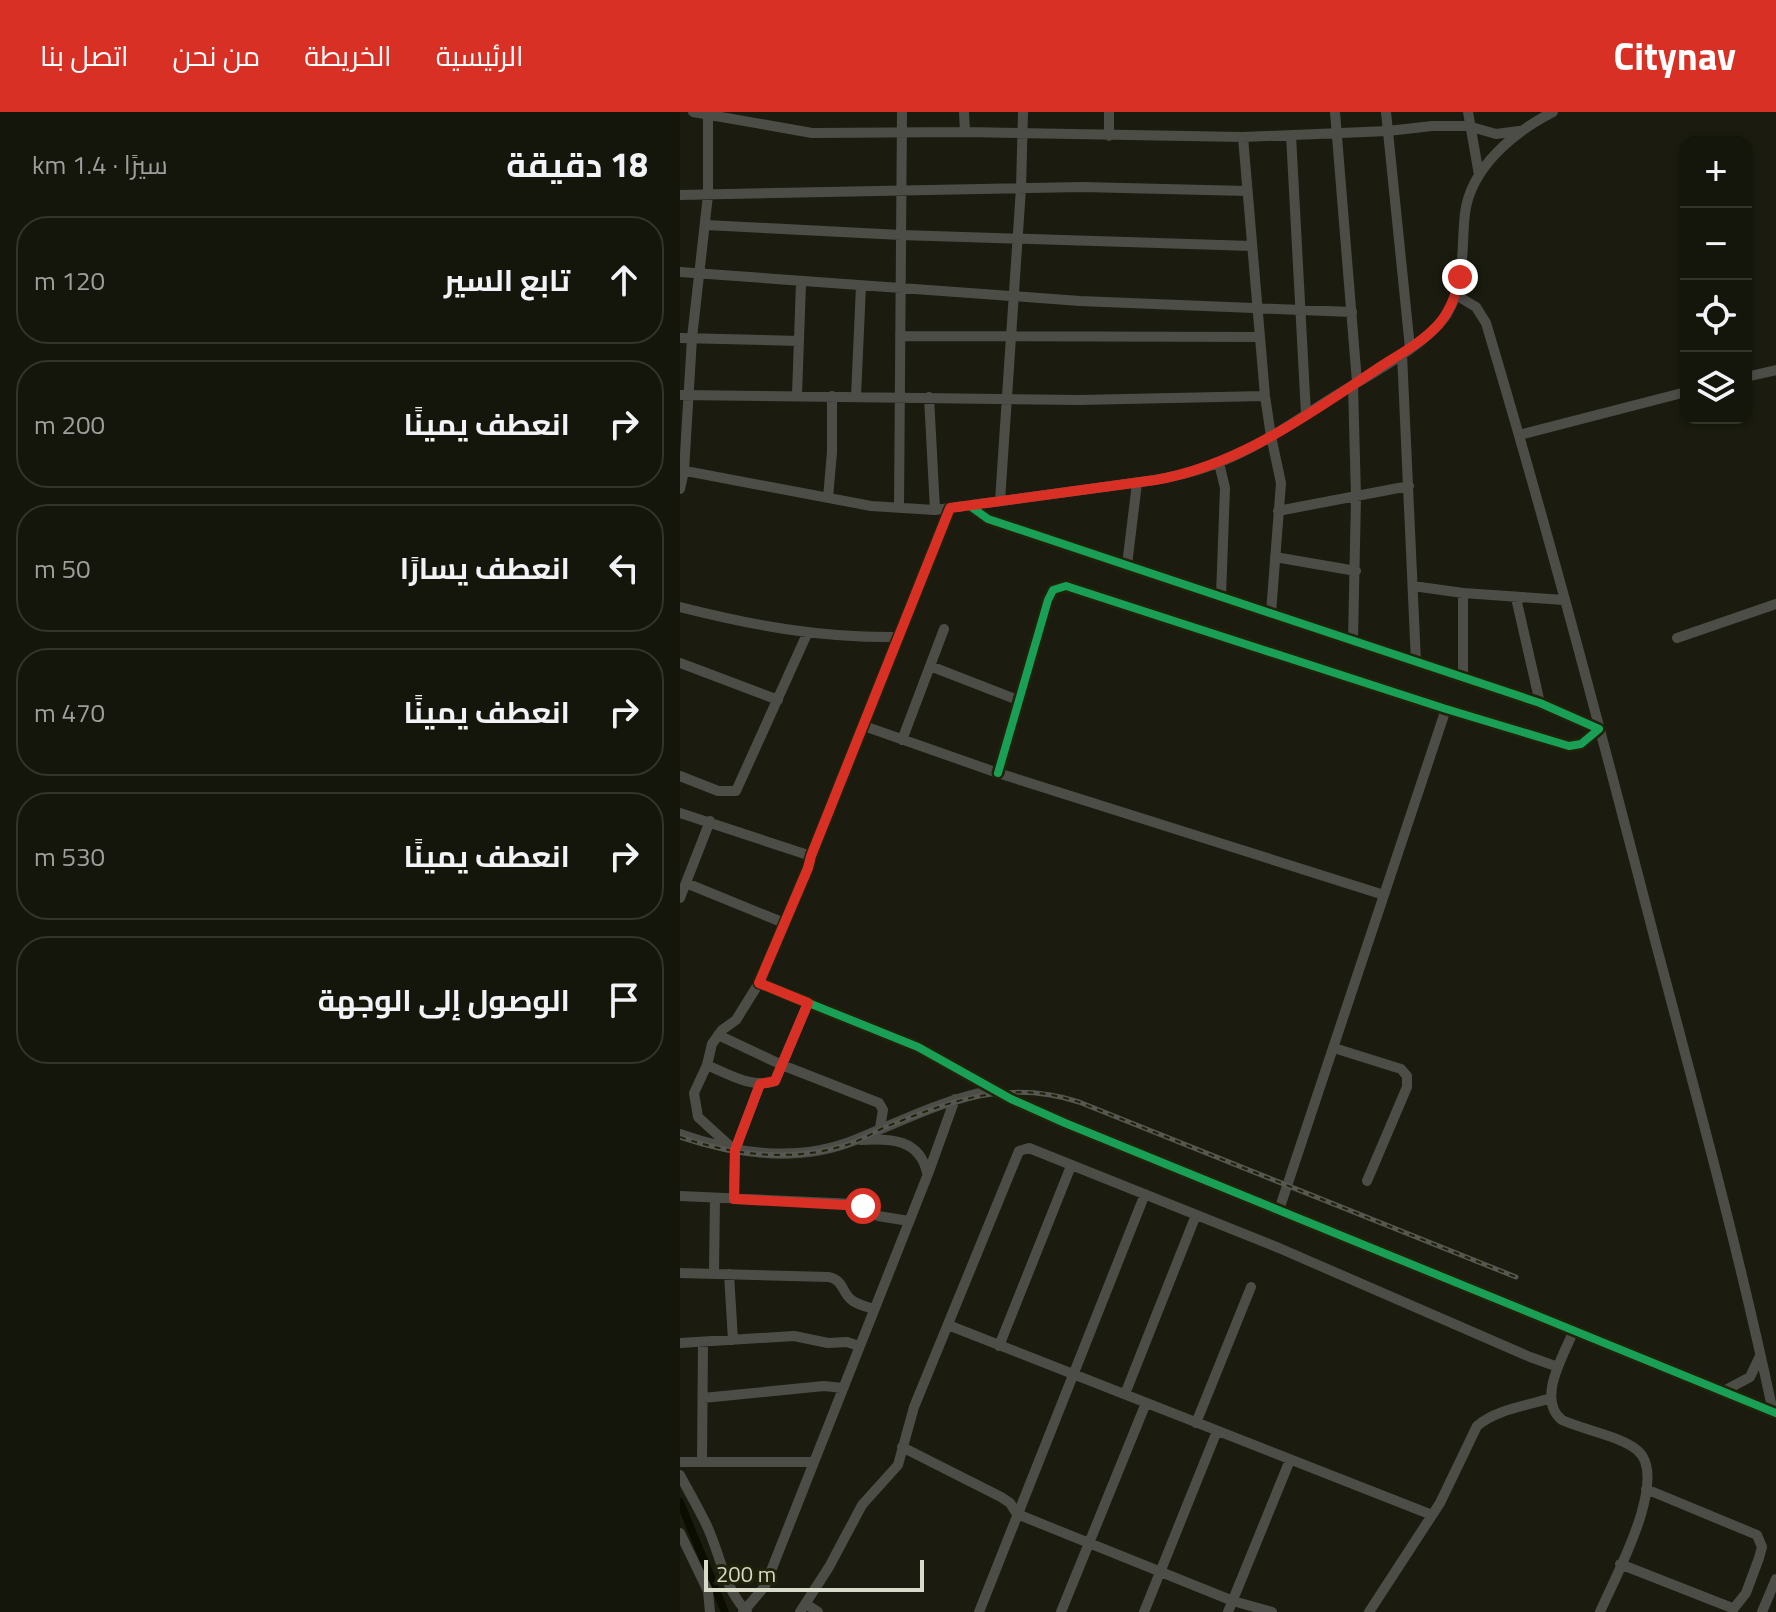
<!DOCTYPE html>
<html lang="ar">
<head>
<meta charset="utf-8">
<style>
  body { margin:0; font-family:"Titillium Web",Cairo,sans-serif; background:#1d1e14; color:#f1f3f6; direction:rtl }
  .controls { position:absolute; right:24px; top:24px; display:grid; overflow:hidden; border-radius:16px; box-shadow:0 2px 6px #0004 }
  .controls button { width:72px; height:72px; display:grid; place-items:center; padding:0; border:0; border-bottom:2px solid #33342c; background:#14150b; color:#f1f3f6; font:40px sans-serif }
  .scale { position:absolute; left:24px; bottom:20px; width:220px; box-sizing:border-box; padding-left:8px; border:4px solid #d8daca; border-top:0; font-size:22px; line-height:28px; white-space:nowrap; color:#d8daca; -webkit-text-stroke:6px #202209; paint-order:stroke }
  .stop { position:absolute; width:24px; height:24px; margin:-18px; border:6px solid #d93025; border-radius:50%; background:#fff }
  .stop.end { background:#d93025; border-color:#fff; box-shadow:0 2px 8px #0008 }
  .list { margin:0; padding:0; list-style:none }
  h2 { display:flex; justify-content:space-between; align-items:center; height:104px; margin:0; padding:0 32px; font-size:34px }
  h2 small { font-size:26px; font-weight:400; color:#9d9f9d }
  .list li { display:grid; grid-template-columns:52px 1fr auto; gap:24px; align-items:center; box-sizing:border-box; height:128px; margin:0 16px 16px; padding:0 16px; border:2px solid #33342c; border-radius:32px }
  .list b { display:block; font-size:30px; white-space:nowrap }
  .list em { font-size:26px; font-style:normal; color:#9d9f9d }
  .icon { flex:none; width:44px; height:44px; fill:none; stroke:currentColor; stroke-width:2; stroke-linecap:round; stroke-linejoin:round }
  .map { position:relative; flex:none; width:1096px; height:1500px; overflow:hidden; direction:ltr }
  header { display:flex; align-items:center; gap:48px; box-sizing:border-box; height:112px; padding:0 40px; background:#d93025; color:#fff }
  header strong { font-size:38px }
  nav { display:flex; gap:44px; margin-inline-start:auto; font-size:28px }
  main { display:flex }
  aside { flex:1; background:#14150b }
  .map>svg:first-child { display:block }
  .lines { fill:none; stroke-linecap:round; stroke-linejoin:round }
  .canal { stroke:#0c0d01; stroke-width:8 }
  .minor { stroke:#4d4d48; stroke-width:10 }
  .rail-casing { stroke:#565750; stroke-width:5 }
  .rail { stroke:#202209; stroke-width:2; stroke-dasharray:6; stroke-linecap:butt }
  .cycleway-casing { stroke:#202209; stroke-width:13 }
  .cycleway { stroke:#1a9f57; stroke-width:8 }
  .route { stroke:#d93025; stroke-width:10 }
</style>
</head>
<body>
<header>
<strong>Citynav</strong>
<nav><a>الرئيسية</a><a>الخريطة</a><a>من نحن</a><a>اتصل بنا</a></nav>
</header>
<main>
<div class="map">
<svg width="1096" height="1500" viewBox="0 0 1096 1500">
  <rect width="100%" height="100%" fill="#1b1c0f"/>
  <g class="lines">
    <path class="canal" d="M0 1390 45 1500"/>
    <path class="minor" d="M13 0 132 21 285 20 563 25 708 19 752 14H788L816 22 839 19
      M284 0 285 20
      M429 0V24
      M655 0 677 270
      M706 0 730 236
      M788 0 799 63
      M611 23 626 302
      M563 25 585 284 591 324 601 371 591 501
      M0 83 402 75 567 79
      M26 113 221 123 572 134
      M0 160 400 189 672 200
      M776 183 796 195 806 211C868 418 923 627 977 836 1018 990 1060 1144 1093 1300
      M220 224 580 225
      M0 226 119 229
      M722 242 736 550
      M1066 265 1096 258
      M673 273 676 385 673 529
      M0 283 399 288 585 284
      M117 283 121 171
      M176 284 181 174
      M249 285 255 398
      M839 323 1006 280
      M539 351 545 376 541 484
      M0 358 191 394 255 398 475 368C497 364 519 359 540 350 581 334 618 307 655 284 687 264 747 233 767 202 786 171 781 136 785 101 791 55 834 20 873 0
      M0 377 4 359 12 226 28 83V1
      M148 386 152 340V284
      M320 389 341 76 343 0
      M290 394 308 407 860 591 919 617 901 632 889 634 766 597 386 474 373 478 368 488 318 661
      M219 396 222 0
      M270 396 131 744 128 756 79 871 238 935 331 987 385 1011 1096 1301
      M598 399 729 374
      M595 445 676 459
      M447 453 457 371
      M733 474 783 481 884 488
      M783 481V567
      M836 486 860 591
      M0 495C76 514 140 526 218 525
      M997 526 1096 492
      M0 551 98 588
      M250 554 338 588
      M184 614 318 661 704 783
      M222 628 264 517
      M0 664 38 679H56L127 522
      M0 701 131 744
      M6 771 104 811
      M0 786 30 709
      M38 923 102 953 199 991 203 998 200 1016
      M654 936 721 957 727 964V975L687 1069
      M27 953C48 962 73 977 95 969L128 891
      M0 1022C56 1042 118 1051 175 1028 221 1009 265 987 314 978
      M181 1028C210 1026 240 1027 247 1061
      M52 1036 18 1005 14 981 27 953 32 932 42 918 56 908 79 871
      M0 1084 177 1092 198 1104 229 1109
      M54 1087 55 1038 80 972
      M599 1098 766 597
      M0 1161 149 1165C165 1169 161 1181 173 1189 179 1193 187 1195 194 1197
      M34 1161 35 1086
      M49 1162 53 1228
      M268 1213 752 1403
      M894 1218C884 1243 856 1287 882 1308 904 1318 940 1324 957 1338 991 1365 933 1469 920 1500
      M0 1231 114 1224 148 1231 167 1230 179 1234
      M319 1234 391 1054
      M1044 1279 1070 1265 1080 1244
      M445 1282 516 1103
      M23 1286 144 1274 163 1276
      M516 1311 571 1175
      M222 1335 321 1385 330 1391 337 1402 553 1489 592 1500
      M0 1350H134
      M22 1350 23 1230
      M0 1363C9 1380 19 1397 27 1414 41 1444 43 1474 67 1500
      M966 1377 1077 1423 1082 1435 1079 1446 1066 1481 1051 1500
      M0 1421 28 1479 30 1500
      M940 1452 1052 1496
      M126 1492 138 1500
      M63 1500 85 1474 248 1062 275 987
      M120 1500 149 1455 182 1393 218 1353 234 1295 339 1039 349 1036 599 1136 850 1245 878 1255
      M299 1500 465 1082
      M381 1500 466 1291
      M464 1500 537 1319
      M548 1500 610 1348
      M689 1500 760 1391 797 1314C817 1297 847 1294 871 1286
      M1082 1500 1096 1467"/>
    <g class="rail-casing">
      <path id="rail" d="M0 1025C53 1043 109 1050 163 1034 179 1030 193 1020 208 1014 273 988 329 967 399 990L836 1165"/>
    </g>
    <use href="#rail" class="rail"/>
    <g class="cycleway-casing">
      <path id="cycleway" d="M290 394 308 407 860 591 919 617 901 632 889 634 766 597 386 474 373 478 368 488 318 661
        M270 396 131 744 128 756 79 871 238 935 331 987 385 1011 1096 1301"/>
    </g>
    <use href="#cycleway" class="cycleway"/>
  </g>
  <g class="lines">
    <path class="route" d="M183 1094 54 1087 55 1038 80 972 95 969 128 891 79 871 128 756 131 744 270 396 475 368C558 354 629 302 697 257 718 243 740 232 757 214 770 200 776 183 780 165"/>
  </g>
</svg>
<div class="controls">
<button>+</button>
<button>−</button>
<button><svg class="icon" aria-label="locate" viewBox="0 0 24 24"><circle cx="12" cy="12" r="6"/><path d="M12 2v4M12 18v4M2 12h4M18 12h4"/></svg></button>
<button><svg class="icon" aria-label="layers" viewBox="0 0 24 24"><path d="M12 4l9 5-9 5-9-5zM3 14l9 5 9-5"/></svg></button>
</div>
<div class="scale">200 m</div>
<div class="stop" style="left:183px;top:1094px"></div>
<div class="stop end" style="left:780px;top:165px"></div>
</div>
<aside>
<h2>18 دقيقة<small>سيرًا · 1.4 km</small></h2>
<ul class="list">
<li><svg class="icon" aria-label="ahead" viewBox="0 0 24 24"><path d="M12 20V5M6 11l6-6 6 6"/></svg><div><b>تابع السير</b></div><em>120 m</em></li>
<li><svg class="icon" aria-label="right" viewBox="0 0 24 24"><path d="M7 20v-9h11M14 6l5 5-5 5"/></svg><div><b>انعطف يمينًا</b></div><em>200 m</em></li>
<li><svg class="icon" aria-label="left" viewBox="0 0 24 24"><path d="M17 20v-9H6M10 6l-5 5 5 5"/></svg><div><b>انعطف يسارًا</b></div><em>50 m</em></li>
<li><svg class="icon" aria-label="right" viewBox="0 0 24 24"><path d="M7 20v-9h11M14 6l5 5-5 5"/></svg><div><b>انعطف يمينًا</b></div><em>470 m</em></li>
<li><svg class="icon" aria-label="right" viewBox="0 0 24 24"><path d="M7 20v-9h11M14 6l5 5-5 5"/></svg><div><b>انعطف يمينًا</b></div><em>530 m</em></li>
<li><svg class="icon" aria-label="arrive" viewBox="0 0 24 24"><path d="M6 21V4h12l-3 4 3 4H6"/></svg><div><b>الوصول إلى الوجهة</b></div></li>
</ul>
</aside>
</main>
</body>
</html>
